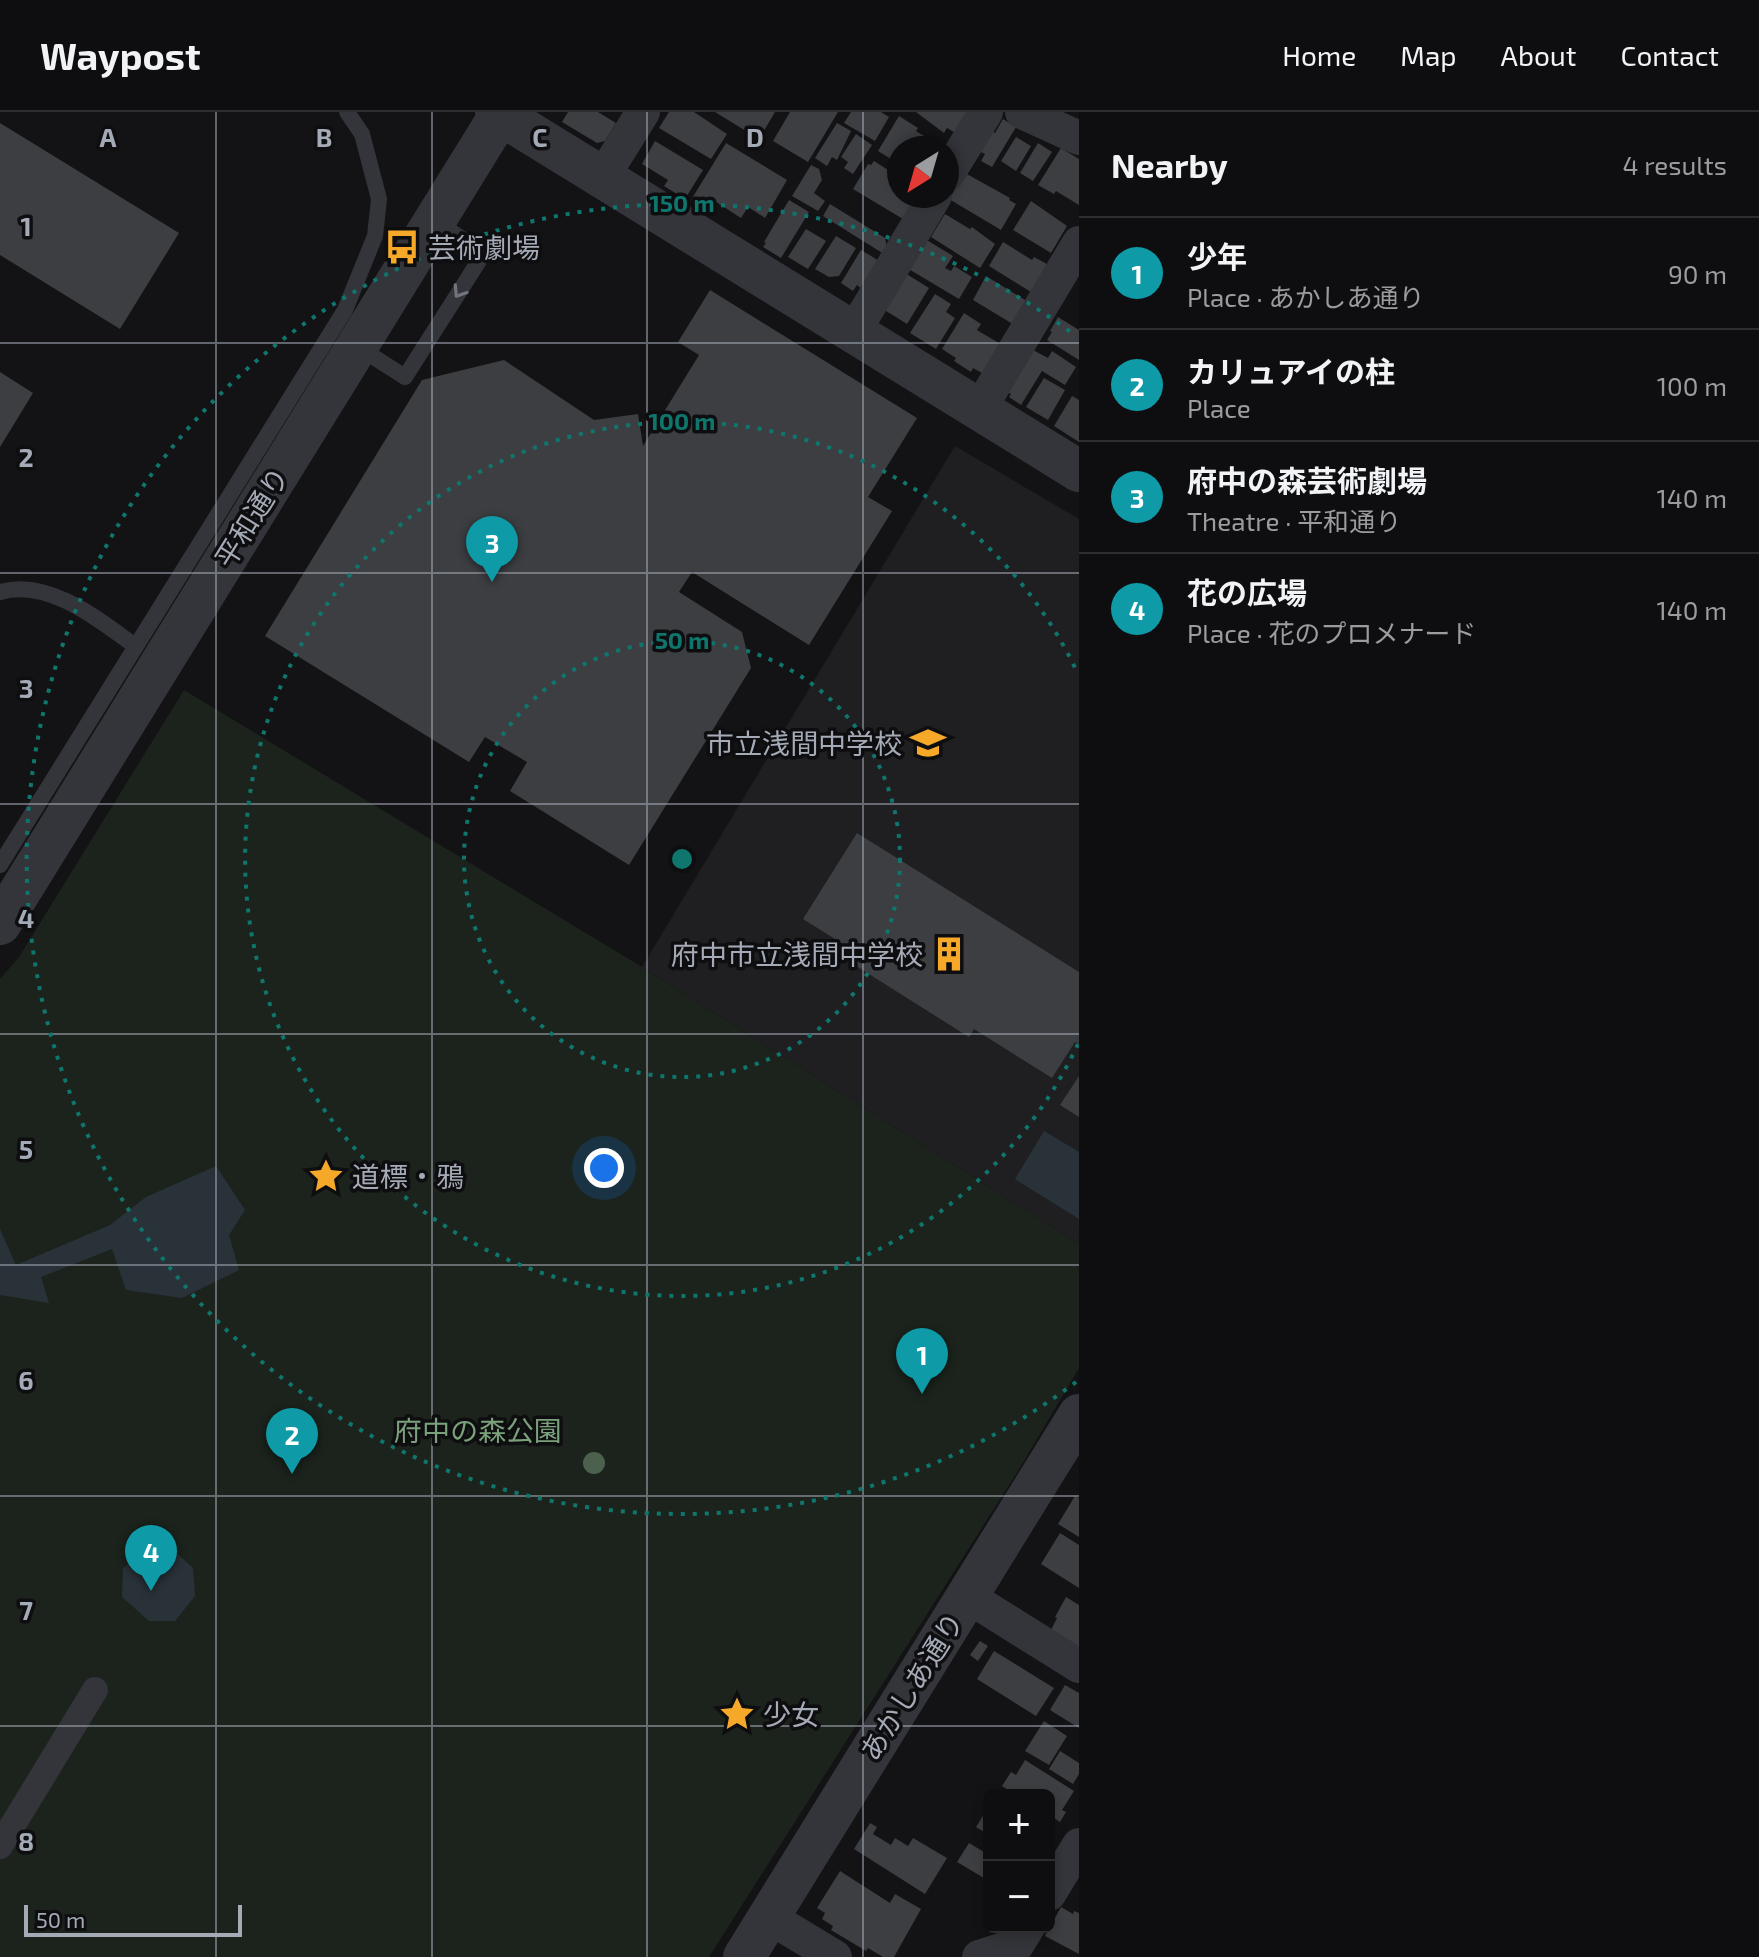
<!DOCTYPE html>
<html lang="en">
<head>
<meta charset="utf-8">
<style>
  body { margin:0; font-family:"Exo 2","Noto Sans JP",sans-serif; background:#171719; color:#f1f3f6 }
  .controls { position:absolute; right:24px; bottom:24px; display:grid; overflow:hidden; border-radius:12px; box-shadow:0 4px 12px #0003 }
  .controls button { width:72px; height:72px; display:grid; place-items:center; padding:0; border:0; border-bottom:2px solid #2e2e30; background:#0e0e10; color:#f1f3f6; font:40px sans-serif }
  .compass { position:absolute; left:887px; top:24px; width:72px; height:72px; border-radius:50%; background:#0e0e10; box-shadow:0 4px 12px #0003; rotate:217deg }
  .scale { position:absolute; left:24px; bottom:20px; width:218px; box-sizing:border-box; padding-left:8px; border:4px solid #a4aab6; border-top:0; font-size:22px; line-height:28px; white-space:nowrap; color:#a4aab6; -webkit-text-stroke:6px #0e0e10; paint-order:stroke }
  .you { position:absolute; left:604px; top:1056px; width:28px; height:28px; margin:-20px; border:6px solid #fff; border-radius:50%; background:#1a73e8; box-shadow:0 0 0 12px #1a73e833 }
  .badge { display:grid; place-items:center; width:52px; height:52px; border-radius:50%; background:#8c9099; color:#fff; font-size:26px; font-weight:700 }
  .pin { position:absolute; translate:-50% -66px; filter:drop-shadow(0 2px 4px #0008) }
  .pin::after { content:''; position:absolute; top:42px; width:28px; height:24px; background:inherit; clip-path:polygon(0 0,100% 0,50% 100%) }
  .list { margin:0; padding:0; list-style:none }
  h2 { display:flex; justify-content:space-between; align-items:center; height:104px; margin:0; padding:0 32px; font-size:34px }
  h2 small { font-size:26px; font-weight:400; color:#9b9c9f }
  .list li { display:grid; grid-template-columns:52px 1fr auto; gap:24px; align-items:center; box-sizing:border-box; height:112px; padding:0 32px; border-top:2px solid #2e2e30 }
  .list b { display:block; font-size:30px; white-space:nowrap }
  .list p { margin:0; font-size:26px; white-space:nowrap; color:#9b9c9f }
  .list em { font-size:26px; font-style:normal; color:#9b9c9f }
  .map { position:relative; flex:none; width:1079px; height:1845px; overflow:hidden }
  header { display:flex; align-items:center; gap:48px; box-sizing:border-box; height:112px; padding:0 40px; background:#0e0e10; border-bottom:2px solid #2e2e30 }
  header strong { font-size:38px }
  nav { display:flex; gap:44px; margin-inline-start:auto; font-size:28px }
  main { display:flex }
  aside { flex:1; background:#0e0e10 }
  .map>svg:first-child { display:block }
  .built { fill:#1f1f22 }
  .green { fill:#1b231c }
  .water { fill:#293239 }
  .building { fill:#3d3e42 }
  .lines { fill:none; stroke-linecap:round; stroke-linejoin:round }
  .service { stroke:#34353a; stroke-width:16 }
  .pedestrian { stroke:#34353a; stroke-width:26 }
  .minor { stroke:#34353a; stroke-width:34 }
  .tertiary { stroke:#34353a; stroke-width:42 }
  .tree { fill:#4c614d }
  .oneway { stroke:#72757e }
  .grid { fill:none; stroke:#a4aab6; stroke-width:2; stroke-opacity:0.55 }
  .ring { fill:none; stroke:#0f766e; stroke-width:4; stroke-dasharray:4 8 }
  .labels { text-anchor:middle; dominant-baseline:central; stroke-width:7; stroke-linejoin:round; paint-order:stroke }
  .poi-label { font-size:28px; fill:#a4aab6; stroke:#0e0e10; text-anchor:start }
  .street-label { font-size:28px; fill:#a4aab6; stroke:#0e0e10 }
  .park-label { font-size:28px; fill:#7aa17b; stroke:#0e0e10 }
  .grid-label { font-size:26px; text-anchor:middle; font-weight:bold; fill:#a4aab6; stroke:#0e0e10; stroke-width:7; stroke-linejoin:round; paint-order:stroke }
  .centre { fill:#0f766e; stroke:#0e0e10; stroke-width:4 }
  .ring-label { font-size:24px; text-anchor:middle; font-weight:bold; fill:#0f766e; stroke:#0e0e10; stroke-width:7; stroke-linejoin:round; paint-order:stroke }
</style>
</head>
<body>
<header>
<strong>Waypost</strong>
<nav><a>Home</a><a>Map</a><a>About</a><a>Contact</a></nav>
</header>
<main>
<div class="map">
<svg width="1079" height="1845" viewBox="0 0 1079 1845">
  <rect width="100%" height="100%" fill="#131315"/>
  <path class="built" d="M955 334 1079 407V1132L642 855Z"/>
  <path class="green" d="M184 578 642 855 1079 1132V1256L1018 1359 709 1845H0V867L19 845Z"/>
  <path class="water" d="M1044 1019 1079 1040V1107L1015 1067Z
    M216 1054 245 1098 229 1123 239 1158 182 1186 126 1178 112 1137 41 1165 49 1191 0 1183V1117L16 1153 110 1113 146 1085Z
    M172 1437 193 1456 195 1484 175 1509H149L122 1485 123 1456 145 1438Z"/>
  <path class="building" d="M568 0H598L616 11 605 29 597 31 562 10Z
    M669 0H694L727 22 711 47 659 16Z
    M715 0H775L759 27Z
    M790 0H838L808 50 773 29Z
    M851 0H881L889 5 875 29 844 11Z
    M916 0H973L959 23 947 16 944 21Z
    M899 4 918 16 916 19 943 36H899V52L878 39Z
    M1003 7 1016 15 992 55 981 49 985 42 976 38 988 17 995 21Z
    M0 11 179 121 120 217 0 143Z
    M837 11 851 19 837 48 832 45 827 54 815 46Z
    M856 22 872 33 853 62 844 56 848 50 841 45Z
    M1016 25 1031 34 1016 59 1001 49Z
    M655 29 703 58 685 87 664 74 668 68 642 52Z
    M726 31 787 68 765 106 748 95 741 106 710 86 704 95 691 88Z
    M1038 31 1052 40 1033 69 1020 61Z
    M1061 36 1079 47V93L1056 79 1054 82 1038 73Z
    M874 49 899 65V84L913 91 903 107 853 77 868 52 871 53Z
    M811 53 819 57 822 68 814 81 825 89 818 99 792 84Z
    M965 61 1010 86 1009 88 1016 92 1001 118 949 87Z
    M789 88 809 100 781 146 763 135 766 131 764 130Z
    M1031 89 1067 114 1051 141 1013 118Z
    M830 92 885 126 887 136 884 142 823 104Z
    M945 102 970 117 972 115 995 132 980 156 931 125Z
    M806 117 826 129 808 157 788 145Z
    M836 124 856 136 839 164 829 165 815 157Z
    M925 127 953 144 945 156 951 159 954 154 972 165 959 187 907 156Z
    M1003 130 1032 148 1034 145 1047 152 1031 180 989 154Z
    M861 138 881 150 863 178 857 173 853 179 841 171Z
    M905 161 929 176 907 212 883 197Z
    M986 164 1030 191 1016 214 973 188Z
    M710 178 917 306 868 385 892 399 809 533 692 460 679 480 742 520 751 556 629 753 510 679 527 650 485 625 469 650 265 524 422 268 504 248 594 308 638 302 643 334 699 243 678 230Z
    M935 182 951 192 946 200 955 206 936 237 910 221Z
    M964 201 981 212 977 218 1002 233 982 261 973 256 971 260 954 249 956 246 942 237Z
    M1058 205 1079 218V248L1047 228 1052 220 1050 219Z
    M1033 238 1048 246 1052 239 1076 255 1065 273 1042 259 1021 293 1009 285 1011 282 1003 277Z
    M0 260 33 281 0 335Z
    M1044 266 1065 278 1048 308 1026 295Z
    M1072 284 1079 288V330L1054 314Z
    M857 721 1079 860V932L1075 930 1052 966 974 917 969 925 845 847 851 837 803 807Z
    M1079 964V1005L1060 993Z
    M1075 1384 1079 1386V1425L1058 1412Z
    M1060 1421 1079 1433V1476L1041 1452Z
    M1066 1485 1079 1493V1535L1051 1518 1057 1506 1055 1505Z
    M980 1529 988 1534 978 1549 970 1543Z
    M994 1539 1054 1576 1036 1604 977 1567Z
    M1065 1573 1079 1581V1616L1050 1598Z
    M1044 1609 1067 1624 1049 1653 1025 1639Z
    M1060 1639 1079 1651V1662L1073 1672 1049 1657Z
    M1025 1648 1074 1679 1062 1698 1066 1700 1060 1710 1049 1703V1683H1016L1002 1674 1011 1660 1016 1663Z
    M989 1694V1723L976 1715Z
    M870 1711 877 1715 873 1722 891 1733 895 1726 908 1734 913 1726 947 1746 925 1782 854 1737Z
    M969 1731 989 1743V1769L957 1750Z
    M840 1759 890 1791 895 1782 921 1797 894 1845H883L868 1836 866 1839 831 1818 833 1814 822 1807 825 1801 817 1796Z
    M1061 1795 1073 1802 1074 1799 1079 1801V1842L1045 1824Z"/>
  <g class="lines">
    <path class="service" d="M358 235 405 265 484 141 436 110
      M0 480C48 466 98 507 135 534
      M0 753 345 198 375 124 379 87 362 22 347 0"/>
    <path class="pedestrian" d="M0 1734 95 1578"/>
    <path class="minor" d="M1022 0 1079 26
      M947 63 986 0
      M602 66 643 0
      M853 221 935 84
      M979 298 1079 131
      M967 1484 1079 1554
      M1049 1782 1079 1733
      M769 1805 835 1845
      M979 1845 1017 1833 1028 1815"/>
    <path class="tertiary" d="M496 0 1079 359
      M0 812 500 3
      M744 1845 1079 1303"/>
  </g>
  <circle class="tree" cx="594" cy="1351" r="11"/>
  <defs><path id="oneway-chevron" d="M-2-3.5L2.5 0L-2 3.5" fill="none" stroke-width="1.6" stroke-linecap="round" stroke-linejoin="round" transform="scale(2)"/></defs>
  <use class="oneway" href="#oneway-chevron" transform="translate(459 180) rotate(123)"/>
  <path class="grid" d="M216 0V1845M432 0V1845M647 0V1845M863 0V1845M0 231H1079M0 461H1079M0 692H1079M0 922H1079M0 1153H1079M0 1384H1079M0 1614H1079"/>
  <g class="ring">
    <circle cx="682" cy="747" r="218"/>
    <path d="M1078 932A437 437 0 1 1 1078 562"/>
    <path d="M1076 1270A655 655 0 1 1 1076 224"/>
  </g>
  <defs>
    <g id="bus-bare" transform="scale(2.76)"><path d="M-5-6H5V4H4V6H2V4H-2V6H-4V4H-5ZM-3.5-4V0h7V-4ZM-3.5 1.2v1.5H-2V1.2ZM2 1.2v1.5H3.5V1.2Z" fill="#f6a929" stroke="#0e0e10" stroke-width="2.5" paint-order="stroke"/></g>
    <g id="school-bare" transform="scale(2.76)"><path d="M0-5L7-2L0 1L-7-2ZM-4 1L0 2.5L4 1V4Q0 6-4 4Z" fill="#f6a929" stroke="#0e0e10" stroke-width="2.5" paint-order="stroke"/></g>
    <g id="building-bare" transform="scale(2.76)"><path d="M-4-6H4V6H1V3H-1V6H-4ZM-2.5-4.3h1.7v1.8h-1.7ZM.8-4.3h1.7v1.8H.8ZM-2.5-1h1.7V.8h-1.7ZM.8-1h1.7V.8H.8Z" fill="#f6a929" stroke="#0e0e10" stroke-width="2.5" paint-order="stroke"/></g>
    <g id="sight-bare" transform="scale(2.76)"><path d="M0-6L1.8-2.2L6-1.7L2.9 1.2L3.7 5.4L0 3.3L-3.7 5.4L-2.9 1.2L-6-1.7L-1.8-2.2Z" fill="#f6a929" stroke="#0e0e10" stroke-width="2.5" paint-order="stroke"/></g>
  </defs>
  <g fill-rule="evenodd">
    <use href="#bus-bare" x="402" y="135"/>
    <use href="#school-bare" x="928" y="631"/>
    <use href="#building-bare" x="949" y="842"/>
    <use href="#sight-bare" x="326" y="1064"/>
    <use href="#sight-bare" x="737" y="1602"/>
  </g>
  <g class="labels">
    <g class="poi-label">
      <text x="428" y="135">芸術劇場</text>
      <text x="902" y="631" text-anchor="end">市立浅間中学校</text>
      <text x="923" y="842" text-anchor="end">府中市立浅間中学校</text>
      <text x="352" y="1064">道標・鴉</text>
      <text x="763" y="1602">少女</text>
    </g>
    <g class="street-label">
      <text transform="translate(251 405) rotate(-58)">平和通り</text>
      <text transform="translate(911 1574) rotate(-58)">あかしあ通り</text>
    </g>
    <g class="park-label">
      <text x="478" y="1318">府中の森公園</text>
    </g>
  </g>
  <g class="grid-label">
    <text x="108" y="35">A</text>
    <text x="324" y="35">B</text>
    <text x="540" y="35">C</text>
    <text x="755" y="35">D</text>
    <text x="26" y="124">1</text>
    <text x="26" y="355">2</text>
    <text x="26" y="586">3</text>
    <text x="26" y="816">4</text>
    <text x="26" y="1047">5</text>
    <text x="26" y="1278">6</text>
    <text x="26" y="1508">7</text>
    <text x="26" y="1739">8</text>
  </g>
  <circle cx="682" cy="747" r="12" class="centre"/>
  <g class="ring-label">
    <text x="682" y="100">150 m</text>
    <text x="682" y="318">100 m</text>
    <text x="682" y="537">50 m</text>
  </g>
</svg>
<div class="controls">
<button>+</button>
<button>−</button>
</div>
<svg class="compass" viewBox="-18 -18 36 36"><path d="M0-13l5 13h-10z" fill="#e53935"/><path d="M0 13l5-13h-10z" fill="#9b9c9f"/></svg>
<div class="scale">50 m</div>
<div class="you"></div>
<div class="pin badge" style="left:922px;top:1282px;background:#0f9aa8">1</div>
<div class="pin badge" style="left:292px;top:1362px;background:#0f9aa8">2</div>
<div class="pin badge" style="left:492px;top:470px;background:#0f9aa8">3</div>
<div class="pin badge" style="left:151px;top:1479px;background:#0f9aa8">4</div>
</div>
<aside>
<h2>Nearby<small>4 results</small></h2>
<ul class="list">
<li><span class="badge" style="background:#0f9aa8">1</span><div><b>少年</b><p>Place · あかしあ通り</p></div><em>90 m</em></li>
<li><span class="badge" style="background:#0f9aa8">2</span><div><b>カリュアイの柱</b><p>Place</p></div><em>100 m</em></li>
<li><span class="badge" style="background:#0f9aa8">3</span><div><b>府中の森芸術劇場</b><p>Theatre · 平和通り</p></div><em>140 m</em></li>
<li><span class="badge" style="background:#0f9aa8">4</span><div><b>花の広場</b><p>Place · 花のプロメナード</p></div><em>140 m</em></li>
</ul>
</aside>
</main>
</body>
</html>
